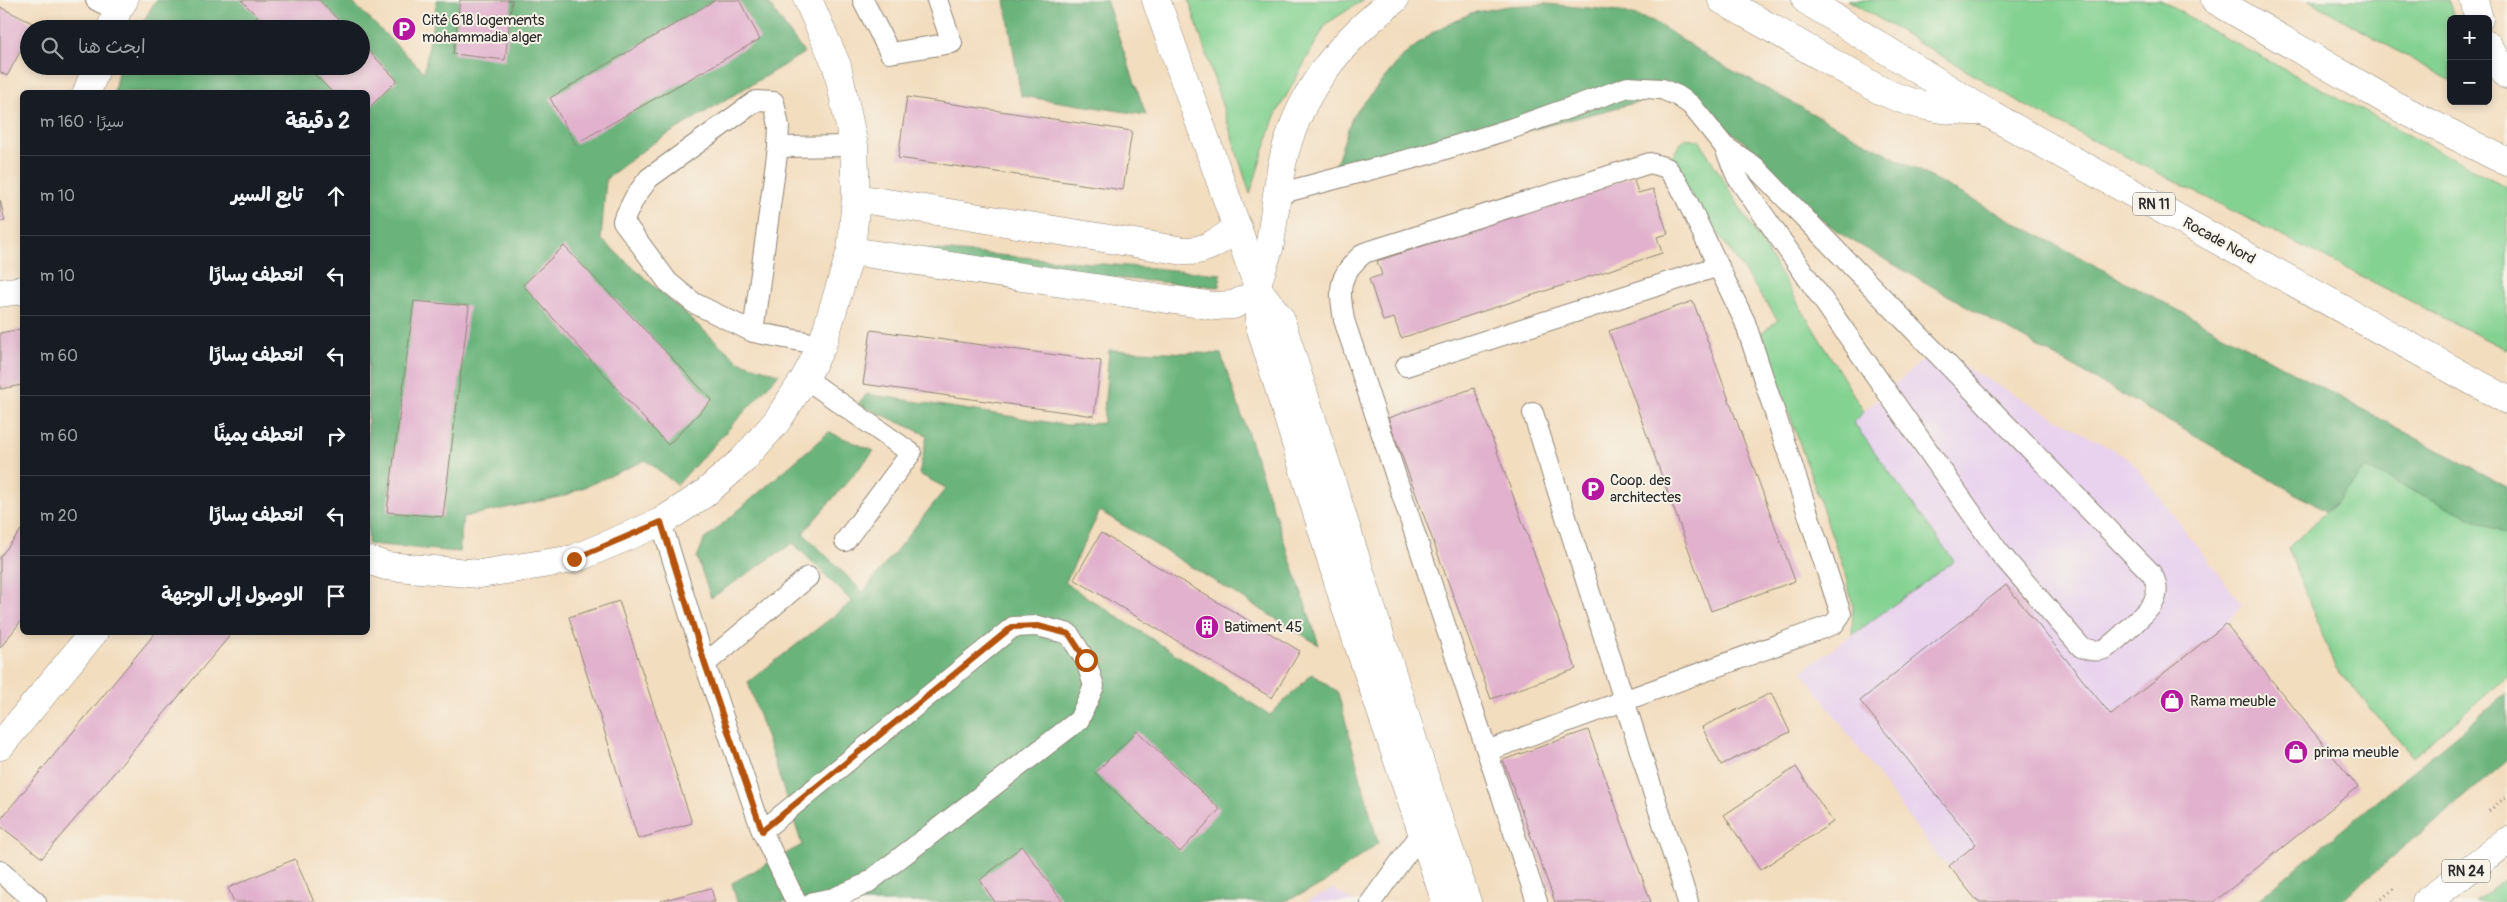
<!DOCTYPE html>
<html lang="ar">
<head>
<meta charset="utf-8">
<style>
  body { margin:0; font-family:Pangolin,"Playpen Sans Arabic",sans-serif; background:#242831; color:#f1f3f6; direction:rtl }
  .controls { position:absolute; right:15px; top:15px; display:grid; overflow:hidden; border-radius:8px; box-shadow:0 2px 8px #0003 }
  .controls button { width:45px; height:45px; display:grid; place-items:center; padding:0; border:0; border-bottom:1px solid #363941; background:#171b24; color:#f1f3f6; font:25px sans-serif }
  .stop { position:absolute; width:15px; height:15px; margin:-11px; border:4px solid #b45309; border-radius:50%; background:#fff }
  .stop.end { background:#b45309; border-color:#fff; box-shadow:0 1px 5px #0008 }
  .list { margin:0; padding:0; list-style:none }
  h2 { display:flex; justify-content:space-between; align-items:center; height:65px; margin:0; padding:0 20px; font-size:21px }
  h2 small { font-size:16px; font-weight:400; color:#9ea1a6 }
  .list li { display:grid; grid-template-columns:32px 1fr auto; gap:15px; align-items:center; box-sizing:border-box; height:80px; padding:0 20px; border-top:1px solid #363941 }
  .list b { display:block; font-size:19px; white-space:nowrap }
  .list em { font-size:16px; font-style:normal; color:#9ea1a6 }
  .icon { flex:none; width:28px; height:28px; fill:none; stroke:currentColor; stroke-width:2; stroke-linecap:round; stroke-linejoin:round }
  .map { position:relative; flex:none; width:2507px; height:902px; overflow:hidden; direction:ltr }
  .search { position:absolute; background:#171b24; box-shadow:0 2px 8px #0003; left:20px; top:20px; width:350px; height:55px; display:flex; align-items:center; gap:12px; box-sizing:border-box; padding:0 18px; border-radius:28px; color:#9ea1a6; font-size:19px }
  .panel { position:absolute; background:#171b24; box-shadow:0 2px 8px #0003; left:20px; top:90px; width:350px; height:545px; border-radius:8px; direction:rtl }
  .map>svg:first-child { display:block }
  .built { fill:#e8d2ee }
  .green { fill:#84d292; stroke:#587e5e }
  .forest { fill:#6bb47c; stroke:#4b7054 }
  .building { fill:#e1b1cd }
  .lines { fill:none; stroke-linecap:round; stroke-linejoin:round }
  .lane-casing { stroke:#8f8475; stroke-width:22 }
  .street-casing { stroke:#8f8475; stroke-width:29 }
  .secondary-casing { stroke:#8f8475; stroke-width:29 }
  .primary-casing { stroke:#8f8475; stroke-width:29 }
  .highway-casing { stroke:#8f8475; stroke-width:29 }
  .path { stroke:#8f8475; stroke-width:3; stroke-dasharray:1 4; stroke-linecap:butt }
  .lane { stroke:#fff; stroke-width:20 }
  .street { stroke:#fff; stroke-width:28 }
  .secondary { stroke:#fff; stroke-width:28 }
  .primary { stroke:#fff; stroke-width:28 }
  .highway { stroke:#fff; stroke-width:28 }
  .route { stroke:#b45309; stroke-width:6 }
  .labels { text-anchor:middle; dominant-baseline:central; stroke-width:4; stroke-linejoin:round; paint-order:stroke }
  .shield { fill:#f7f3e8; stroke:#686764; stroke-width:1 }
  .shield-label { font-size:14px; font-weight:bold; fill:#2b2b2b }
  .poi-label { font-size:15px; fill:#2b2b2b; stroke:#f7f3e8; text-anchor:start }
  .street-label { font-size:15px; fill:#2b2b2b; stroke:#f7f3e8 }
</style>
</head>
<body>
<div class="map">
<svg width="2507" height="902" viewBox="0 0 2507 902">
  <rect width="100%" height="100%" fill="#f7f3e8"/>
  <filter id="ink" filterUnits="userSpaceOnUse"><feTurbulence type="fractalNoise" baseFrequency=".02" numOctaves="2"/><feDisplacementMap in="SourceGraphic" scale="10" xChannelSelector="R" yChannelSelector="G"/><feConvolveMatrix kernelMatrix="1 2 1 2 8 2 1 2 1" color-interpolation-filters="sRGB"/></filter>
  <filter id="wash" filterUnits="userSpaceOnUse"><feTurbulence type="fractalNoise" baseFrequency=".0096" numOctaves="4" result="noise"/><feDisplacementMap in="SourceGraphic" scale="20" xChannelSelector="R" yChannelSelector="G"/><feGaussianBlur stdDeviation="1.12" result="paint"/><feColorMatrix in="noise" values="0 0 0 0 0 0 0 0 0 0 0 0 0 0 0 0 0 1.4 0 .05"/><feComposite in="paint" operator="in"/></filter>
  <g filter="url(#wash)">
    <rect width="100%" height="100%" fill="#f3ddbf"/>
    <path class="built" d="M1934 350 2130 459 2242 604 2226 624 2358 787 2214 902H1978L1949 866 1939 859 1802 671 1954 561 1850 424Z
      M1333 889 1355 902H1306Z"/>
    <path class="green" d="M1189 0H1363L1326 24 1274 118 1250 194Z
      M1848 0H2161L2212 31 2507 187V350L2026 106Z
      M2309 0H2448L2455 19H2451V82Z
      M1685 138 1699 140 1864 412 1853 422 1954 561 1852 635 1853 605 1843 567 1761 333 1778 320 1668 161Z
      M2366 467 2507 535V677L2413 757 2335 667 2288 548 2338 501Z
      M2507 878V902H2474Z"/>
    <path class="forest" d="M156 0H350L424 72 437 0H766L804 53 650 145 606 179 601 239 738 361 779 374 677 485 646 460 564 496 463 517 459 552 368 544V92H114L119 66H361V29H139Z
      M1005 0H1106L1146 115 1021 96Z
      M1546 4 1620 11 1653 21 1713 60 2507 487V535L2366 468 2338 501 2326 511 1844 236 1776 185 1752 149 1712 115 1669 94 1330 182 1352 117 1402 57 1433 32 1471 13 1508 6Z
      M867 244 1221 274 1219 287 865 257Z
      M1109 350 1221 354 1319 645 1100 511 1065 583 1270 715 1312 674 1338 693 1378 843 1322 885 1282 902H737L732 883 802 845 748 682 852 602 793 543 711 598 697 558 704 540 829 432 874 451 803 533 863 592 946 488 919 474 927 435 858 404 867 394 1066 425 1103 423Z
      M2507 693V761L2339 902H2255Z"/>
    <g id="blocks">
      <path class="building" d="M241 0H319L347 29H270Z
        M460 0H512L505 60 453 54Z
        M715 0H739L760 39 575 144 550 98Z
        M0 7 34 24 32 29H29V35L7 76 0 72Z
        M361 43 397 80 368 109V92H332L306 66H361Z
        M907 97 1132 131 1123 190 898 158Z
        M1633 177 1638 193 1653 189 1668 234 1657 237 1662 253 1401 338 1394 318 1383 321 1369 279 1382 275 1377 261Z
        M0 200 5 221 0 222Z
        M564 246 712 400 668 445 523 285Z
        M414 301 469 306 443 517 387 512Z
        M1693 301 1795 581 1711 611 1609 331Z
        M22 329V385L0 389V333Z
        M871 330 1101 361 1094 416 863 384Z
        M1474 388 1576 669 1491 699 1388 418Z
        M22 529V620L0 648V557Z
        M1101 533 1300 651 1272 698 1074 579Z
        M2006 585 2111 715 2226 624 2358 787 2214 902H1978L1949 866 1976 844 1860 701Z
        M619 601 692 823 638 839 569 617Z
        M156 632H233L42 858 0 826V820Z
        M1771 693 1790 732 1721 765 1702 727Z
        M1588 730 1651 902H1555L1503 760Z
        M1137 731 1220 809 1180 852 1095 773Z
        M1796 767 1833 822 1760 870 1724 815Z
        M1022 846 1057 894 1063 902H995L980 880Z
        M295 859 314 902H234L228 888Z
        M711 888 715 902H661V901Z"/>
    </g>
  </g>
  <g filter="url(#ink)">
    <use href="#blocks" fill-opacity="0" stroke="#8f8475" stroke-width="1"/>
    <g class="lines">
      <g class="lane-casing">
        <path id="lane" d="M96 0 117 11
          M863 0 890 53 952 43 937 0
          M1724 146 1754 166 2151 573C2157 582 2159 593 2153 603 2149 610 2112 646 2104 649 2097 652 2088 650 2081 647L1998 551 1737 177Z
          M778 147 779 126 774 102 756 101 649 178 635 197 623 221 668 282 694 303 753 332 822 345
          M1278 194 1429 154 1513 128 1628 87 1662 89 1678 96 1691 105 1724 146
          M753 332 778 147 854 146
          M1406 366 1719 266
          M805 378 911 453 845 541
          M1533 413 1688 902
          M661 522 705 664 762 831 796 902
          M705 664 808 577
          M1487 751 1834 624 1841 614 1745 322 1680 186 1667 168 1650 163 1364 253C1337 276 1339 288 1344 320L1537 902
          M762 831 1013 627 1038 626 1069 634 1086 661 1094 686 1079 720 866 884 834 898 813 902
          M0 871 36 902
          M1371 902 1423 831"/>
      </g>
      <g class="street-casing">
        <path id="street" d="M111 29 117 11 124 0
          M87 92 97 66
          M856 198 1184 251C1206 252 1220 240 1238 228
          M851 251 1214 306 1233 305 1260 292
          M0 293 22 290
          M368 560 386 566 480 574 574 559 661 522 704 494 743 460 777 421 805 378 822 345 851 251 856 198 854 146 837 66 808 0
          M0 746 94 632"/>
      </g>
      <g class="secondary-casing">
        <path id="secondary" d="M1156 0 1260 292V326L1347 611 1446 902
          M1260 292 1280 318 1423 772 1467 902"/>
      </g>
      <g class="primary-casing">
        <path id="primary" d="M2426 902 2507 841"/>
      </g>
      <g class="highway-casing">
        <path id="highway" d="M1722 0 1880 90C1914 106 1945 112 1983 111
          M1806 0 1984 111 2507 400
          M2215 0 2400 108 2507 162
          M2474 0 2479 19
          M2488 45 2507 75
          M1257 284C1261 271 1267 257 1270 244 1274 218 1277 190 1282 164 1298 93 1338 44 1394 0"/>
      </g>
      <path class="path" d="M2489 811 2507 796
        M2378 902 2395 888"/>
      <use href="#lane" class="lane"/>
      <use href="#street" class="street"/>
      <use href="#secondary" class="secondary"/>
      <use href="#primary" class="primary"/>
      <use href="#highway" class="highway"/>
    </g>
  </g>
  <g class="lines" filter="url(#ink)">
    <path class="route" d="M574 559 661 522 705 664 762 831 1012 627 1038 626 1069 634 1086 660"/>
  </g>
  <defs>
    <g id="parking-disc" transform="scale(1.25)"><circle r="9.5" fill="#b5179e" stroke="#f7f3e8"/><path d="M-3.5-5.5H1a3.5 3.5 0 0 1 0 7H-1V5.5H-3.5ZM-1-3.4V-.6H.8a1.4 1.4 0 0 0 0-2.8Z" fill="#fff"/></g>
    <g id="building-disc" transform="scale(1.25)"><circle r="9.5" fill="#b5179e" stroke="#f7f3e8"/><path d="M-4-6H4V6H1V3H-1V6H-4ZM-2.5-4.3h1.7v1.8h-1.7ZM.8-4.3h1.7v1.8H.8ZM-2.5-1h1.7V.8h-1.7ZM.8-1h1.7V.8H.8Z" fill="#fff"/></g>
    <g id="shop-disc" transform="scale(1.25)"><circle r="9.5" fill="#b5179e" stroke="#f7f3e8"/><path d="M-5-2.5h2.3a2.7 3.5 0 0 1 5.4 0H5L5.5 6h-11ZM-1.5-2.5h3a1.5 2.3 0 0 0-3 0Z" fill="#fff"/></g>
  </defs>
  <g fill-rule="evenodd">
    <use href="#parking-disc" x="404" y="29"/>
    <use href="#parking-disc" x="1593" y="489"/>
    <use href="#building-disc" x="1207" y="627"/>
    <use href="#shop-disc" x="2172" y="701"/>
    <use href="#shop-disc" x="2296" y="752"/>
  </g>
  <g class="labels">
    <g class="shield">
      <rect x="2133" y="192.5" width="42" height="23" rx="4"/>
      <rect x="2442" y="859.5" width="48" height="23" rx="4"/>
    </g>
    <g class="shield-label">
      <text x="2154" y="204">RN 11</text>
      <text x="2466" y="871">RN 24</text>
    </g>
    <g class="poi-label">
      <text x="422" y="20">Cité 618 logements<tspan x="422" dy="17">mohammadia alger</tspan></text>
      <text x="1610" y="480">Coop. des<tspan x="1610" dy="17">architectes</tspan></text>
      <text x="1224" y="627">Batiment 45</text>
      <text x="2190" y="701">Rama meuble</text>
      <text x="2314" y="752">prima meuble</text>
    </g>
    <g class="street-label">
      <text transform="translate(2219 241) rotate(29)">Rocade Nord</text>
    </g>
  </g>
</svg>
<div class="controls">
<button>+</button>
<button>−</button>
</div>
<div class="stop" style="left:1086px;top:660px"></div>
<div class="stop end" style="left:574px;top:559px"></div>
<div class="search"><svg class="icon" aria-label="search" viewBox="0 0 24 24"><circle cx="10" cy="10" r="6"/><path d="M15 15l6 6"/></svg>ابحث هنا</div>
<section class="panel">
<h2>2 دقيقة<small>سيرًا · 160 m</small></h2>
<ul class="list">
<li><svg class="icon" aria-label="ahead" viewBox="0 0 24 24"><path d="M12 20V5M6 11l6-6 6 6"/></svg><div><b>تابع السير</b></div><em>10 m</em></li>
<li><svg class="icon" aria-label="left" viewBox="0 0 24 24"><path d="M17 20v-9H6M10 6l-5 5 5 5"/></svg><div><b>انعطف يسارًا</b></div><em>10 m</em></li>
<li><svg class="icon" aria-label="left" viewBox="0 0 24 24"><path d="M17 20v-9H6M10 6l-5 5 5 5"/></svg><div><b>انعطف يسارًا</b></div><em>60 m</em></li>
<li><svg class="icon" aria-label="right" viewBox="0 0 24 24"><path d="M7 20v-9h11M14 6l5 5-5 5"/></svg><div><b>انعطف يمينًا</b></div><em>60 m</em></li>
<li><svg class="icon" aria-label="left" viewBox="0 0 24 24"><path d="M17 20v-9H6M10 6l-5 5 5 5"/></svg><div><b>انعطف يسارًا</b></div><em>20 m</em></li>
<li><svg class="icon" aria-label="arrive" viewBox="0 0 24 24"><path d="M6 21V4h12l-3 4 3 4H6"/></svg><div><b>الوصول إلى الوجهة</b></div></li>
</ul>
</section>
</div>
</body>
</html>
